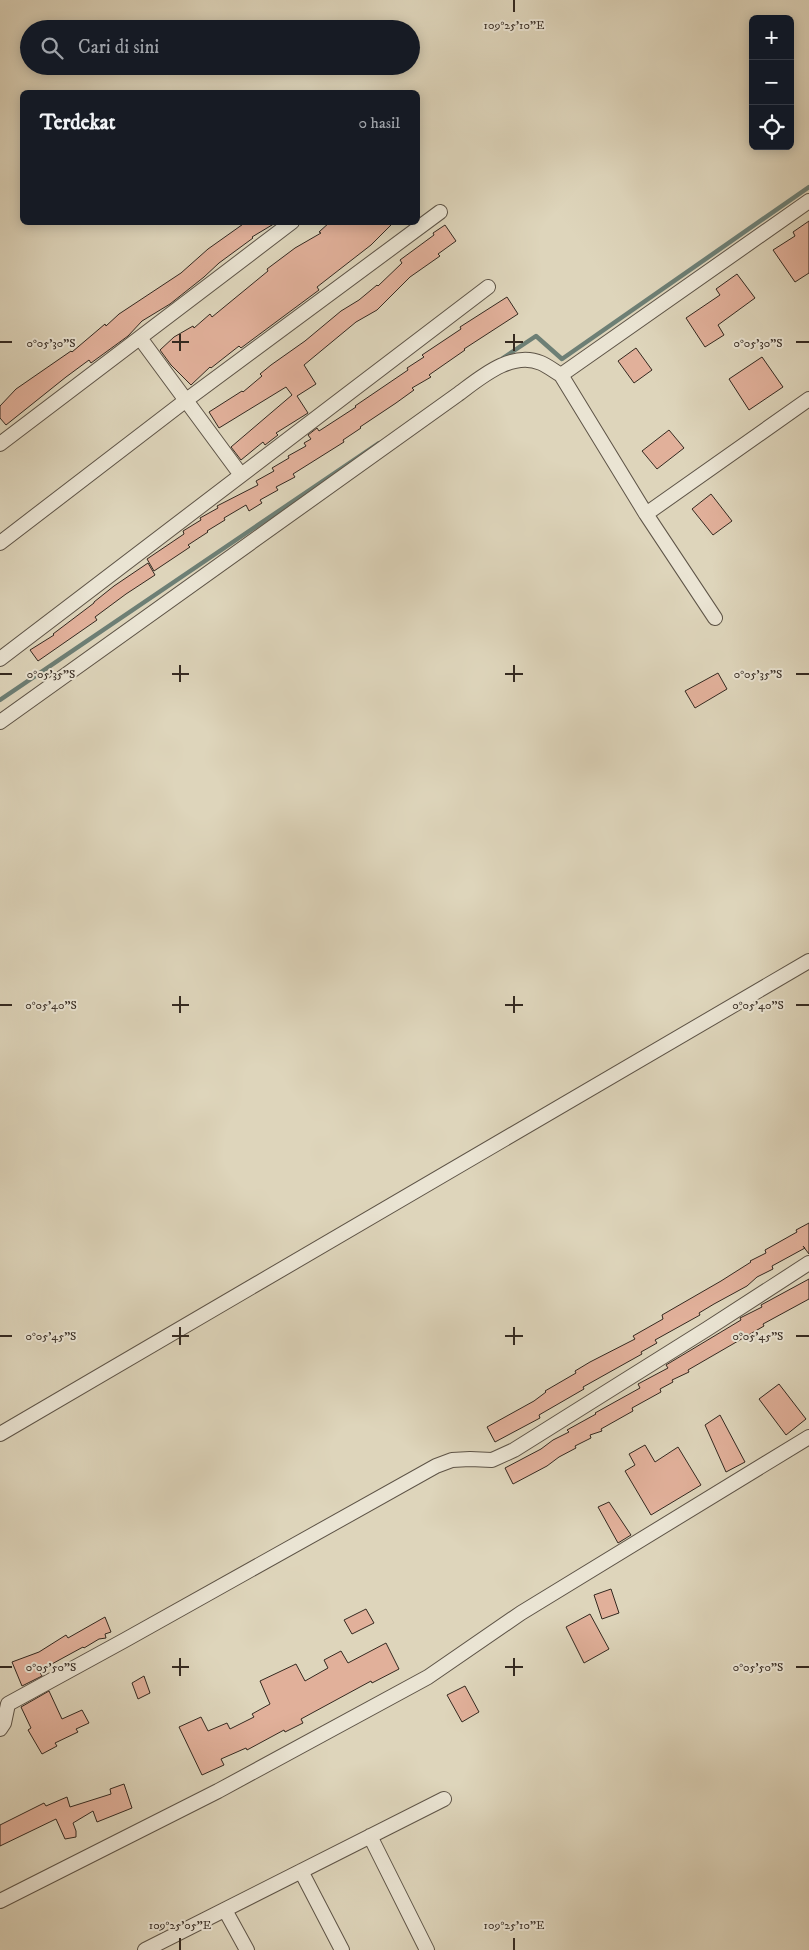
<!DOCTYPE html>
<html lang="id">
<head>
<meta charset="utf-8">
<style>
  body { margin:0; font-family:"IM FELL DW Pica",serif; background:#242831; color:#f1f3f6 }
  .controls { position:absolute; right:15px; top:15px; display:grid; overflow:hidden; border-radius:8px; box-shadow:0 2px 12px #0003 }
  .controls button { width:45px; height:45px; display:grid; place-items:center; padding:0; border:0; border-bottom:1px solid #363941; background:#171b24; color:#f1f3f6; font:25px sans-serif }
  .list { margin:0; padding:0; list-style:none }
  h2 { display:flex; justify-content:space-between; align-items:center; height:65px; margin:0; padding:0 20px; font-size:21px }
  h2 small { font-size:16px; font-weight:400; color:#9ea1a6 }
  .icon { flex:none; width:28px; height:28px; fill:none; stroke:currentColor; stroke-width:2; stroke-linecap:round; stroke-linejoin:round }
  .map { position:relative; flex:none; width:809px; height:1950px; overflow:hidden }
  .search { position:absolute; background:#171b24; box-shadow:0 2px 12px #0003; left:20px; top:20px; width:400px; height:55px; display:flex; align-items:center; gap:12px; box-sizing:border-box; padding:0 18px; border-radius:28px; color:#9ea1a6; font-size:19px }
  .panel { position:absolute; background:#171b24; box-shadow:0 2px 12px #0003; left:20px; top:90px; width:400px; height:135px; border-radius:8px }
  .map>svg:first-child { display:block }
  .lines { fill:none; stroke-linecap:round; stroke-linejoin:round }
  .stream { stroke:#6d7f75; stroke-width:4.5 }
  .building { fill:#e1b09a; stroke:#342920 }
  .street-casing { stroke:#5e5447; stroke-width:16 }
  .street { stroke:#eae4d3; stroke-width:14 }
  .ticks { fill:none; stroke:#342920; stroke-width:2 }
  .ticks-label { font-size:12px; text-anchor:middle; fill:#342920; stroke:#eae4d3; stroke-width:4; stroke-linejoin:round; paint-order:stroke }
</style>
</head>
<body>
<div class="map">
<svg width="809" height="1950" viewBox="0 0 809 1950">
  <rect width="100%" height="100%" fill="#ded5bb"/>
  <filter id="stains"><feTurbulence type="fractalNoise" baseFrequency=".004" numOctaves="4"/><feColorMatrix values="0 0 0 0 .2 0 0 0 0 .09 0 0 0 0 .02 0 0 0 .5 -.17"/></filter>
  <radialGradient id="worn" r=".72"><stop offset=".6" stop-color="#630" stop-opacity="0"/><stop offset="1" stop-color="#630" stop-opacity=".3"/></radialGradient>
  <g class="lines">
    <path class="stream" d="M503 358 536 336 562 359 809 187
      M0 700 379 443"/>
  </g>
  <path class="building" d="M809 221V273L795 282 773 250 795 236 793 232Z
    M246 222H277L252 237 253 238 219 263 204 277 170 304 142 321 128 336 91 363 89 360 66 377 6 425 0 418V406L16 389 71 351 72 352 105 324 106 326 119 314 181 273 208 249Z
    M330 222H394L371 245 317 287 319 290 241 348 239 346 211 368 210 367 191 385 171 365 160 350 174 337 193 326 194 328 210 314 212 317 268 271 267 269 295 248 321 233 319 232Z
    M445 225 456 241 438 254 440 256 410 277 377 310 356 322 304 365 316 384 297 396 308 413 276 433 278 435 265 445 263 442 241 460 231 447 292 395 286 387 219 428 209 412 242 391 243 392 262 376 260 374 271 365 305 341 341 311 359 300 377 285 378 286 402 263 400 260 434 235 433 233Z
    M737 274 755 298 718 325 724 335 705 347 686 318 720 295 716 289Z
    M507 297 518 314 464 349 465 350 429 375 431 377 412 388 414 390 396 403 360 427 361 428 343 440 344 442 293 474 295 477 276 487 278 490 260 500 262 503 249 511 246 505 224 518 225 520 207 531 208 532 188 545 190 547 154 571 147 559 184 534 183 531 201 520 200 518 218 508 217 506 258 485 256 481 274 471 272 468 289 458 288 456 306 446 304 443 311 439 308 435 317 428 319 431 356 407 355 406 408 370 407 368 424 357 422 355 461 329 460 327Z
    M636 348 652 370 634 383 618 361Z
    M762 357 783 387 749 410 729 379Z
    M669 430 684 448 657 469 642 451Z
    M711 494 732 521 713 535 692 509Z
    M148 563 155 575 126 594 95 617 97 620 38 661 30 650 54 635 53 634 94 603V602L114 586Z
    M718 673 727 689 695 708 685 691Z
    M809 1223V1254L803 1246 805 1248 772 1266 773 1269 757 1277 747 1286 714 1304 699 1313 700 1315 655 1340 657 1343 641 1352 642 1354 583 1387 584 1389 539 1415 540 1418 495 1442 487 1427 534 1401 546 1392 545 1391 576 1373 575 1371 590 1362 635 1339 633 1336 663 1319 662 1315 721 1281 751 1262 750 1261 766 1253 765 1250 797 1232 796 1230Z
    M809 1279V1299L763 1324 764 1326 688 1370 689 1372 672 1380 673 1382 660 1389 661 1392 632 1408 633 1411 601 1429 602 1431 590 1435 591 1438 575 1446 576 1448 559 1457 547 1466 513 1484 505 1468 541 1449 553 1440 569 1432 567 1430 596 1414 595 1413 640 1388 638 1384 668 1368 666 1365 741 1320 740 1318 762 1307 761 1305Z
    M779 1384 806 1419 786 1435 759 1399Z
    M720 1415 745 1462 726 1472 705 1425Z
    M645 1445 655 1462 678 1447 701 1485 651 1515 625 1471 635 1465 629 1454Z
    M609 1502 631 1535 618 1543 598 1507Z
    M611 1589 619 1613 602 1619 594 1595Z
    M366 1609 374 1623 352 1634 344 1620Z
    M590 1614 609 1649 584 1663 566 1627Z
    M105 1617 111 1632 105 1634 106 1638 99 1639 84 1648 83 1647 39 1671 42 1676 22 1686 12 1662 39 1652 66 1635 68 1638Z
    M386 1643 399 1669 372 1683 371 1681 301 1719 303 1723 285 1732 284 1730 247 1750 246 1748 221 1759 224 1765 202 1775 179 1727 201 1717 208 1731 227 1723 230 1729 254 1717 252 1714 270 1704 260 1681 296 1664 305 1681 328 1668 324 1660 341 1651 348 1663Z
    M144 1676 150 1693 138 1699 132 1683Z
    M465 1686 479 1712 462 1722 447 1695Z
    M49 1691 62 1719 82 1710 89 1723 76 1729 78 1732 55 1743 57 1746 42 1754 28 1730 31 1728 21 1707Z
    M124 1784 132 1808 97 1822 93 1811 73 1823 76 1831V1837L65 1839 56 1819 0 1846V1825L44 1803 46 1806 67 1797 70 1807 111 1794 110 1789Z"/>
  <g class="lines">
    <g class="street-casing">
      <path id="street" d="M140 338 241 475
        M561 375 809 201
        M0 444 292 222
        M646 514 809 399
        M0 543 185 401 440 212
        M0 659 488 287
        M0 722 457 395C479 379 511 350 541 363 548 366 554 371 561 375L646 514 715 618
        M0 1434 809 961
        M0 1729 4 1723 8 1704 125 1640 436 1466 452 1460 470 1459 492 1460 514 1450 707 1329 809 1263
        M370 1836 427 1950
        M301 1871 342 1950
        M0 1901 218 1791 428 1677 521 1613 809 1437
        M225 1910 247 1950
        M145 1950 444 1799"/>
    </g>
    <use href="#street" class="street"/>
  </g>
  <path class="ticks" d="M514 0V12M180 334V351M514 334V351M0 342H12M172 342H189M505 342H523M796 342H809M180 665V682M514 665V682M0 674H12M172 674H189M505 674H523M796 674H809M180 996V1013M514 996V1013M0 1005H12M172 1005H189M505 1005H523M796 1005H809M180 1327V1345M514 1327V1345M0 1336H12M172 1336H189M505 1336H523M796 1336H809M180 1658V1676M514 1658V1676M0 1667H12M172 1667H189M505 1667H523M796 1667H809M180 1938V1950M514 1938V1950"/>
  <g class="ticks-label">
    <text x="514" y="29">109°25'10"E</text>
    <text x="51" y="347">0°05'30"S</text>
    <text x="758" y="347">0°05'30"S</text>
    <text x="51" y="678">0°05'35"S</text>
    <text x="758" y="678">0°05'35"S</text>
    <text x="51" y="1009">0°05'40"S</text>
    <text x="758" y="1009">0°05'40"S</text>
    <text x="51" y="1340">0°05'45"S</text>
    <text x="758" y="1340">0°05'45"S</text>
    <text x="51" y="1671">0°05'50"S</text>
    <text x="758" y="1671">0°05'50"S</text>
    <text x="180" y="1929">109°25'05"E</text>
    <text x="514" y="1929">109°25'10"E</text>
  </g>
  <rect width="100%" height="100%" filter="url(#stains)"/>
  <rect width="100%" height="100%" fill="url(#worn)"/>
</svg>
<div class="controls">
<button>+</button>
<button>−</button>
<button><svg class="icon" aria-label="locate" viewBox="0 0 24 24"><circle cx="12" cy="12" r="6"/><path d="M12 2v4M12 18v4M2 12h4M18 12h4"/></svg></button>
</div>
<div class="search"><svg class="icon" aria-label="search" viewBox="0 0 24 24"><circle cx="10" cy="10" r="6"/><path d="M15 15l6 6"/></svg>Cari di sini</div>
<section class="panel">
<h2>Terdekat<small>0 hasil</small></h2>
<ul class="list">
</ul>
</section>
</div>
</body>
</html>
